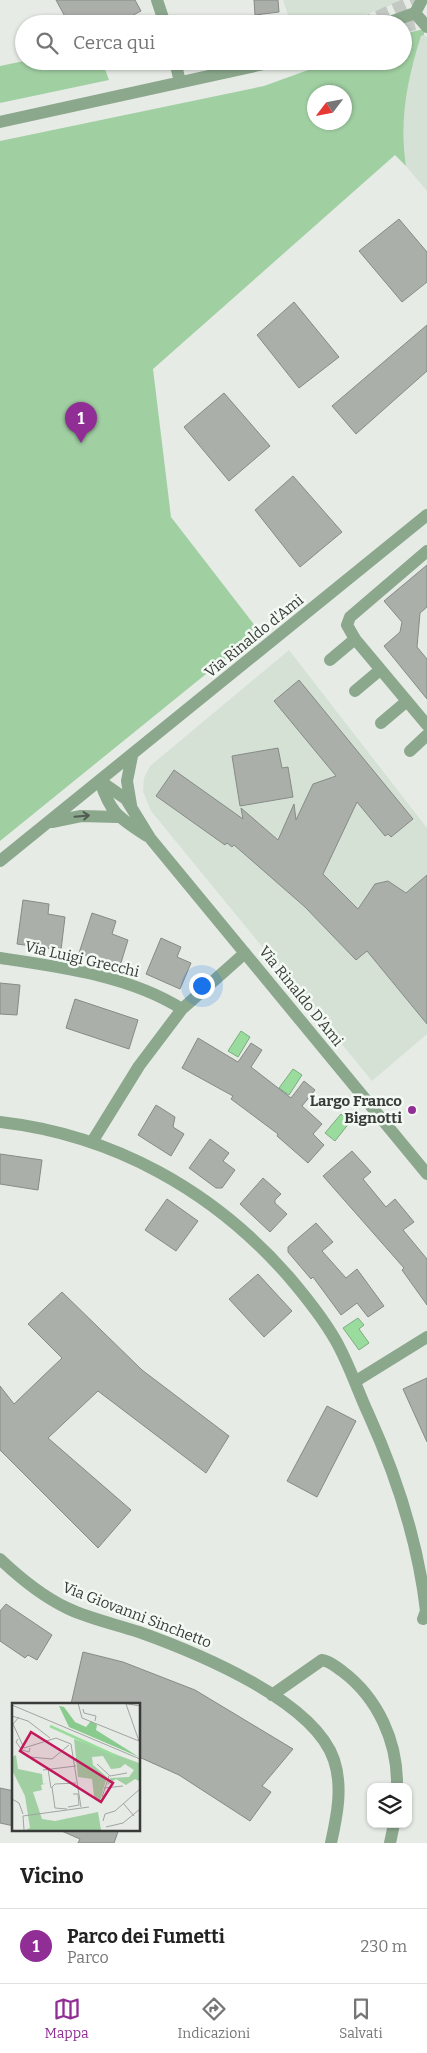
<!DOCTYPE html>
<html lang="it">
<head>
<meta charset="utf-8">
<style>
  body { margin:0; font-family:Bitter,serif; background:#f6f6f6; color:#222 }
  .controls { position:absolute; right:15px; bottom:15px; display:grid; overflow:hidden; border-radius:10px; box-shadow:0 1px 4px #0004 }
  .controls button { width:45px; height:45px; display:grid; place-items:center; padding:0; border:0; border-bottom:1px solid #e0e0e0; background:#fff; color:#222; font:25px sans-serif }
  .compass { position:absolute; left:307px; top:85px; width:45px; height:45px; border-radius:50%; background:#fff; box-shadow:0 1px 4px #0004; rotate:238deg }
  .you { position:absolute; left:201px; top:985px; width:18px; height:18px; margin:-12px; border:4px solid #fff; border-radius:50%; background:#1a73e8; box-shadow:0 0 0 8px #1a73e833 }
  .badge { display:grid; place-items:center; width:32px; height:32px; border-radius:50%; background:#912e96; color:#fff; font-size:16px; font-weight:700 }
  .pin { position:absolute; translate:-50% -41px; filter:drop-shadow(0 1px 2px #0008) }
  .pin::after { content:''; position:absolute; top:26px; width:18px; height:15px; background:inherit; clip-path:polygon(0 0,100% 0,50% 100%) }
  .list { margin:0; padding:0; list-style:none }
  h2 { display:flex; justify-content:space-between; align-items:center; height:65px; margin:0; padding:0 20px; font-size:21px }
  h2 small { font-size:16px; font-weight:400; color:#767676 }
  .list li { display:grid; grid-template-columns:32px 1fr auto; gap:15px; align-items:center; box-sizing:border-box; height:75px; padding:0 20px; border-top:1px solid #e0e0e0 }
  .list b { display:block; font-size:19px; white-space:nowrap }
  .list p { margin:0; font-size:16px; white-space:nowrap; color:#767676 }
  .list em { font-size:16px; font-style:normal; color:#767676 }
  .icon { flex:none; width:28px; height:28px; fill:none; stroke:currentColor; stroke-width:2; stroke-linecap:round; stroke-linejoin:round }
  .map { position:relative; flex:none; width:427px; height:1843px; overflow:hidden }
  .search { position:absolute; background:#fff; box-shadow:0 1px 4px #0004; left:15px; right:15px; top:15px; height:55px; display:flex; align-items:center; gap:12px; box-sizing:border-box; padding:0 18px; border-radius:28px; color:#767676; font-size:19px }
  .sheet { height:140px; background:#fff }
  nav { display:flex; justify-content:space-around; align-items:center; box-sizing:border-box; height:70px; border-top:1px solid #e0e0e0; background:#fff; font-size:14px; color:#767676 }
  nav a { display:grid; justify-items:center; gap:2px }
  nav .on { color:#912e96 }
  .map>svg:first-child { display:block }
  .built { fill:#d5e1d5 }
  .green { fill:#a0cfa2; fill-rule:evenodd }
  .water { fill:#99dc9d; stroke:#7cac7f }
  .building { fill:#aaafaa; stroke:#868b86 }
  .lines { fill:none; stroke-linecap:round; stroke-linejoin:round }
  .minor-tunnel { stroke:#c3c8c3; stroke-width:12; stroke-dasharray:12 6; stroke-linecap:butt }
  .minor { stroke:#8ba78c; stroke-width:12 }
  .oneway { stroke:#525b52 }
  .poi-dot { fill:#912e96; stroke:#f3f9f3; stroke-width:2 }
  .labels { text-anchor:middle; dominant-baseline:central; stroke-width:5; stroke-linejoin:round; paint-order:stroke }
  .street-label { font-size:15px; fill:#393b39; stroke:#f3f9f3 }
  .poi-label { font-size:15px; font-weight:bold; fill:#393b39; stroke:#f3f9f3; text-anchor:end }
  .inset-river { fill:none; stroke:#99dc9d; stroke-width:2.5 }
  .inset-road { fill:none; stroke:#a1a5a1; stroke-width:1 }
  .view { fill:#c2185b; fill-opacity:0.15; stroke:#c2185b; stroke-width:2.5 }
  .inset-edge { fill:none; stroke:#393b39; stroke-width:2.5 }
</style>
</head>
<body>
<div class="map">
<svg width="427" height="1843" viewBox="0 0 427 1843">
  <rect width="100%" height="100%" fill="#e6ebe6"/>
  <path class="built" d="M283 0H399L389 6 340 24H291Z
    M424 35 427 37V191L406 166 402 144 403 109 408 78 421 36Z
    M289 650 427 828V1034L372 1081 151 811 143 791 144 778 150 766Z"/>
  <path class="green" d="M424 29V35L421 36C407 80 399 120 406 166L395 155 153 369 171 517 259 631 0 841V141L264 86 333 61H403V34ZM314 92H344V122H314Z
    M24 61H102L109 80 0 103V66Z"/>
  <path class="water" d="M241 1031 250 1037 238 1057 228 1051Z
    M293 1069 302 1075 289 1095 279 1088Z
    M341 1114 350 1122 335 1141 325 1133Z
    M358 1318 364 1325 359 1329 369 1343 359 1350 343 1328Z"/>
  <path class="building" d="M56 0H135L141 11 116 24H69Z
    M254 0H278L279 12 255 15Z
    M399 219 427 252V282L402 302 359 251Z
    M294 302 339 357 299 388 257 335Z
    M427 325V371L356 434 332 406Z
    M224 393 270 446 229 481 184 427Z
    M293 476 342 532 300 567 255 510Z
    M427 565V607L420 613 417 647 427 659V699L384 646 400 632 402 622 384 601Z
    M299 680 413 819 391 837 388 834 385 836 357 802 323 874 358 909 375 884 388 881 406 893 427 875V1024L367 951 356 960 305 907 234 845 232 847 227 843 225 845 156 796 174 770 243 819 241 808 278 840 294 804 296 820 313 784 336 776 274 701Z
    M278 748 282 768 288 767 293 797 240 806 232 756Z
    M23 900 49 904 48 914 65 917 61 950 17 944Z
    M92 913 116 921 112 934 128 940 120 966 79 953Z
    M161 938 181 947 177 957 191 963 180 989 146 974Z
    M0 983 20 985 17 1015 0 1014Z
    M75 999 138 1020 129 1049 66 1028Z
    M198 1038 238 1062 251 1043 262 1050 251 1067 291 1098 304 1081 315 1090 302 1106 322 1124 313 1134 324 1145 308 1163 277 1136 278 1134 231 1099 233 1096 182 1068Z
    M156 1105 175 1117 173 1127 184 1134 171 1156 138 1135Z
    M210 1139 229 1153 223 1161 235 1170 222 1188H216L189 1168Z
    M352 1151 371 1172 363 1179 386 1207 395 1199 414 1222 403 1230 427 1259V1305L402 1270 404 1268 323 1176Z
    M0 1154 42 1160 38 1190 0 1184Z
    M263 1178 281 1194 275 1200V1203L287 1214 270 1232 240 1204Z
    M167 1199 198 1221 176 1251 145 1230Z
    M316 1223 333 1242 322 1251 346 1278 357 1269 384 1306 368 1317 357 1303 341 1315 313 1277 311 1279 288 1252V1247Z
    M258 1274 292 1311 264 1337 229 1299Z
    M62 1292 142 1370 229 1436 206 1473 98 1391 48 1438 131 1510 98 1548 0 1450V1386L14 1404 62 1358 28 1324Z
    M427 1378V1442L403 1389Z
    M327 1406 356 1421 317 1497 287 1481Z
    M6 1604 52 1635 37 1660 28 1655 25 1658 0 1641V1611Z
    M83 1652 123 1662 195 1690 293 1749 262 1786 271 1792 250 1821 179 1775 139 1757V1704H71Z
    M0 1788 14 1791V1826L0 1823Z
    M57 1829H119L114 1843H78L80 1839Z"/>
  <g class="lines">
    <path class="minor-tunnel" d="M361 24 415 0
      M403 27 427 21"/>
    <path class="minor" d="M157 0 165 24
      M415 13 422 0
      M385 24 415 13 427 27
      M175 61 180 82
      M0 122 264 64 288 61
      M427 551 350 617 347 625 355 639 427 725
      M330 660 355 639
      M355 691 380 670
      M381 723 407 701
      M410 751 427 735
      M100 781 126 799 150 838 427 1174
      M100 781C111 814 118 817 147 836
      M131 805 127 781 132 756
      M52 822 81 816 118 817
      M0 861 427 515
      M0 958C61 967 130 976 182 1009
      M0 1122C114 1135 214 1191 289 1277 306 1297 323 1318 336 1341 349 1364 357 1389 368 1413 397 1477 418 1541 426 1611L423 1619
      M92 1142 139 1066 182 1009 245 953
      M356 1381 427 1337
      M0 1559C20 1578 42 1596 67 1608 90 1619 115 1624 139 1632 195 1652 314 1700 334 1760 343 1787 337 1816 331 1843
      M272 1695 322 1660C330 1661 336 1667 342 1671 378 1698 398 1742 397 1787
      M390 1843 394 1824"/>
  </g>
  <defs><path id="oneway-shaft" d="M-6 0H5M1.5-3L5.5 0L1.5 3" fill="none" stroke-width="1.6" stroke-linecap="round" stroke-linejoin="round" transform="scale(1.25)"/></defs>
  <use class="oneway" href="#oneway-shaft" transform="translate(82 816) rotate(-5)"/>
  <circle class="poi-dot" cx="412" cy="1110" r="5"/>
  <g class="labels">
    <g class="street-label">
      <text transform="translate(254 636) rotate(-39)">Via Rinaldo d'Ami</text>
      <text transform="translate(82 959) rotate(13)">Via Luigi Grecchi</text>
      <text transform="translate(301 996) rotate(51)">Via Rinaldo D'Ami</text>
      <text transform="translate(137 1615) rotate(21)">Via Giovanni Sinchetto</text>
    </g>
    <g class="poi-label">
      <text x="402" y="1101">Largo Franco<tspan x="402" dy="17">Bignotti</tspan></text>
    </g>
  </g>
  <g transform="translate(12 1703)">
    <rect width="128" height="128" fill="#e6ebe6"/>
    <path d="M62 36 127 60V78L123 76 114 82 104 76 95 82 98 75 117 74 122 67 113 61 108 65 99 66 91 53 80 54 81 62 95 74 88 98 82 93 80 76 66 74ZM4 52 6 66 30 71 31 81 36 80 29 82 30 87 21 89 30 116 43 118 86 109 89 127H13L18 125 13 93 0 67V54Z" fill="#a0cfa2"/>
    <path d="M47 3 52 4 63 19 74 24 79 18 85 22 84 27 127 54 57 24Z" fill="#88cb8d"/>
    <path class="inset-river" d="M38 23 104 53"/>
    <path class="inset-road" d="M66 0 70 15 127 38M111 0 128 3M114 1 127 38M0 2 128 56M71 6 72 10 84 13 83 18M0 13 16 18 38 35M7 14 1 21 12 45 44 35 59 41 69 104M6 36 4 39 10 47 17 49 18 45M18 54 40 56 57 42M85 61 98 73 115 70M36 66 39 85M31 67 64 63M92 85 111 83M90 94 97 73M0 96 7 100 11 111M111 100 122 113M56 104 67 102 66 91H61M55 106 43 105 40 84 43 81 64 80M91 118 93 111 103 108 128 86M94 124 111 120 128 106M12 127 11 113 77 104"/>
    <path class="view" d="M19 29 101 80 89 99 8 48Z"/>
    <rect width="128" height="128" class="inset-edge"/>
  </g>
</svg>
<div class="controls">
<button><svg class="icon" aria-label="layers" viewBox="0 0 24 24"><path d="M12 4l9 5-9 5-9-5zM3 14l9 5 9-5"/></svg></button>
</div>
<svg class="compass" viewBox="-18 -18 36 36"><path d="M0-13l5 13h-10z" fill="#e53935"/><path d="M0 13l5-13h-10z" fill="#767676"/></svg>
<div class="you"></div>
<div class="pin badge" style="left:81px;top:443px">1</div>
<div class="search"><svg class="icon" aria-label="search" viewBox="0 0 24 24"><circle cx="10" cy="10" r="6"/><path d="M15 15l6 6"/></svg>Cerca qui</div>
</div>
<section class="sheet">
<h2>Vicino<small></small></h2>
<ul class="list">
<li><span class="badge">1</span><div><b>Parco dei Fumetti</b><p>Parco</p></div><em>230 m</em></li>
</ul>
</section>
<nav>
<a class="on"><svg class="icon" aria-label="map" viewBox="0 0 24 24"><path d="M3 6l6-2 6 2 6-2v14l-6 2-6-2-6 2zM9 4v14M15 6v14"/></svg>Mappa</a>
<a><svg class="icon" aria-label="directions" viewBox="0 0 24 24"><path d="M12 3l9 9-9 9-9-9zM9 14v-3h6M13 9l2 2-2 2"/></svg>Indicazioni</a>
<a><svg class="icon" aria-label="saved" viewBox="0 0 24 24"><path d="M7 4h10v16l-5-4-5 4z"/></svg>Salvati</a>
</nav>
</body>
</html>
